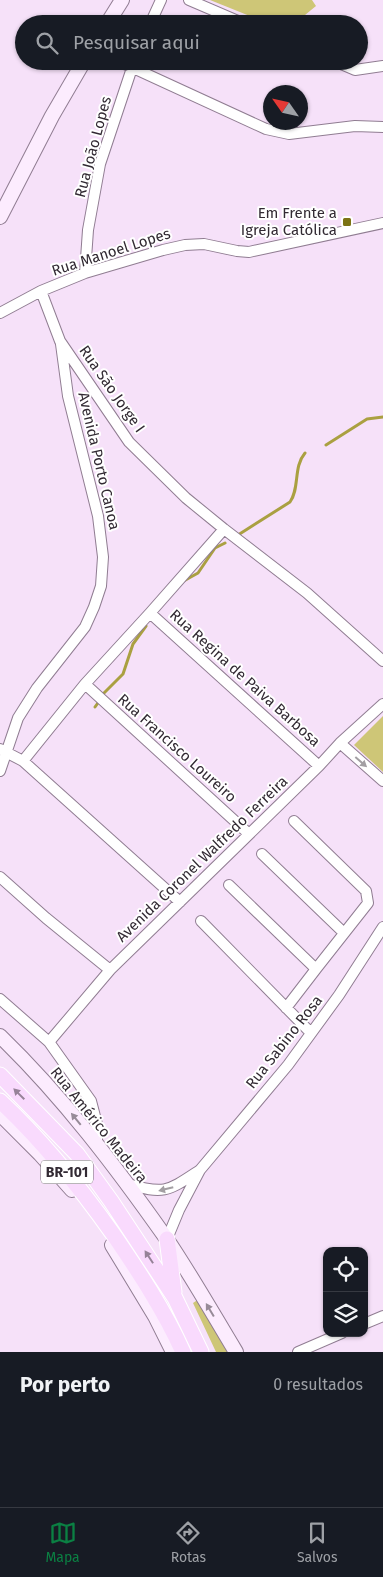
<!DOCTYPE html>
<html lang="pt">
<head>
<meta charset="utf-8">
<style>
  body { margin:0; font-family:"Fira Sans",sans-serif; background:#20242c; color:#f1f3f6 }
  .controls { position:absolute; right:15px; bottom:15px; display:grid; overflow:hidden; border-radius:10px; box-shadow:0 1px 4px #0004 }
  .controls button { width:45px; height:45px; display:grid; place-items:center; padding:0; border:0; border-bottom:1px solid #363941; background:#171b24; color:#f1f3f6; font:25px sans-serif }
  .compass { position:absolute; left:263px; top:85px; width:45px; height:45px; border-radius:50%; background:#171b24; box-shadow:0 1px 4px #0004; rotate:304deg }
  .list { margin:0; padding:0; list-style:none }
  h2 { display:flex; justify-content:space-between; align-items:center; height:65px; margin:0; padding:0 20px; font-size:21px }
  h2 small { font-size:16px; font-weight:400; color:#9ea1a6 }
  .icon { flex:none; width:28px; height:28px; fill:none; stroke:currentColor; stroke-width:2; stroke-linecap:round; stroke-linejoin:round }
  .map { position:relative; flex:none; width:383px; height:1352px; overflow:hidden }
  .search { position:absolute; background:#171b24; box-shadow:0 1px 4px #0004; left:15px; right:15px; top:15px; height:55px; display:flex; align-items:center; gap:12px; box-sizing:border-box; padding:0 18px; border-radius:28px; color:#9ea1a6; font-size:19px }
  .sheet { height:155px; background:#171b24 }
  nav { display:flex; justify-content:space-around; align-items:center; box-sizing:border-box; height:70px; border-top:1px solid #363941; background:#171b24; font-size:14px; color:#9ea1a6 }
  nav a { display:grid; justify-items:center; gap:2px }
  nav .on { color:#0b8043 }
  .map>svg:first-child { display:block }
  .green { fill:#cec677 }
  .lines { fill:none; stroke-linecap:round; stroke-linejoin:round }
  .stream { stroke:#aaa041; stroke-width:3 }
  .street-casing { stroke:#907d92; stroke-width:12 }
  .secondary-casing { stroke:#907d92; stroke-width:16 }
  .primary-casing { stroke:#fff; stroke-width:17 }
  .street { stroke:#fff; stroke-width:10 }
  .secondary { stroke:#fcecfe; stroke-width:14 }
  .primary { stroke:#f9dafd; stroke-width:15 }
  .oneway { fill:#a39fa3 }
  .oneway2 { fill:#968298 }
  .oneway3 { fill:#978b98 }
  .poi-dot { fill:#7c7315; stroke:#fff; stroke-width:2 }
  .labels { text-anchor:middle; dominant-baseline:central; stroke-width:4; stroke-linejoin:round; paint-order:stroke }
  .shield { fill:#fff; stroke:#706a70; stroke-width:1 }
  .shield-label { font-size:14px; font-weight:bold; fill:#322a33 }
  .street-label { font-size:15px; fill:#322a33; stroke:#fff }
  .poi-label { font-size:15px; fill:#322a33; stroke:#fff; text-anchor:end }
</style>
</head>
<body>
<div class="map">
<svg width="383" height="1352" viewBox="0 0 383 1352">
  <rect width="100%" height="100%" fill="#f6e1f9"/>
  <path class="green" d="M210 0H312L316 6 294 24H270Z
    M383 716V772L354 745Z
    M199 1299 231 1352H216L193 1303Z"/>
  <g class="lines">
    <path class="stream" d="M326 445 367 419 383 417
      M238 535 290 502C300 488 293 467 305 453
      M180 583 198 573 215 548 225 543
      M104 693 123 674 133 644 146 626
      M95 707 100 700"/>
    <g class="street-casing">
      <path id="street" d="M189 0 245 24
        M150 24 161 0
        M118 61 266 129 289 134 355 126 383 127
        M334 61 355 70 383 66
        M85 273 88 230 100 164 134 62
        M41 291 60 341 129 442 186 498 224 529 307 593 383 661
        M0 313 41 291 85 273 163 250 185 245 204 244 237 251 249 252 383 223
        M150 613 319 766
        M85 684 249 834
        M340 743 383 781
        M0 749 23 761 180 902
        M23 761 85 684 150 613 224 529
        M0 771 18 718 37 688 85 627 94 607 101 586 103 557 98 516 68 396 61 344
        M294 821 366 891 368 903 316 969
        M262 854 344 933
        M0 877 46 918 110 970
        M229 885 316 969 286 1008
        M201 921 311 1033
        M0 999 49 1042 91 1101 97 1124V1146
        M49 1042 110 970 319 766 340 743 383 704
        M128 1184C165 1195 168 1191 200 1170
        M167 1239 179 1210 200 1170 288 1065 339 995 383 927
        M364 1324 383 1316
        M298 1352 342 1333"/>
    </g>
    <g class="secondary-casing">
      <path id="secondary" d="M107 24 122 0
        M0 217 52 116 84 61
        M0 1036C63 1097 116 1167 166 1238 191 1275 213 1314 236 1352
        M0 1114 40 1154 72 1190
        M112 1245 155 1316 173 1352"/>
    </g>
    <g class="primary-casing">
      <path id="primary" d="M0 1075 77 1154 111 1201 175 1298 201 1352
        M0 1101C43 1141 79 1186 113 1234 139 1272 164 1310 183 1352
        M167 1239 174 1292"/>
    </g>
    <use href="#street" class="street"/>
    <use href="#secondary" class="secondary"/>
    <use href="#primary" class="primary"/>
  </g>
  <defs><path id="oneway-solid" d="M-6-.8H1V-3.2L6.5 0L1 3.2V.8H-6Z" transform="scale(1.25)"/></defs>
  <g class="oneway">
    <use href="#oneway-solid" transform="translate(361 762) rotate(41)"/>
    <use href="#oneway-solid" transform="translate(166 1189) rotate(166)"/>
  </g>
  <g class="oneway2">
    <use href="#oneway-solid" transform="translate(19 1094) rotate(-135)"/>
    <use href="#oneway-solid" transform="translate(149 1257) rotate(-123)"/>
  </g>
  <g class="oneway3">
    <use href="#oneway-solid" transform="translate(76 1119) rotate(-129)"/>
    <use href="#oneway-solid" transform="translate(210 1310) rotate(-121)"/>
  </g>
  <rect class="poi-dot" x="342" y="217" width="10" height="10" rx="2.5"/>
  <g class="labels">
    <rect class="shield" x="41" y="1160.5" width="52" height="23" rx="4"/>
    <g class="shield-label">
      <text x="67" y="1172">BR-101</text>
    </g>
    <g class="street-label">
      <text transform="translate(93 147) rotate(-75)">Rua João Lopes</text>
      <text transform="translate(111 252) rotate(-18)">Rua Manoel Lopes</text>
      <text transform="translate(112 389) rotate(55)">Rua São Jorge I</text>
      <text transform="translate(99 461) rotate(77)">Avenida Porto Canoa</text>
      <text transform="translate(245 678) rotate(42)">Rua Regina de Paiva Barbosa</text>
      <text transform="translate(177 748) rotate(42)">Rua Francisco Loureiro</text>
      <text transform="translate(202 859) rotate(-44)">Avenida Coronel Walfredo Ferreira</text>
      <text transform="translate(284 1042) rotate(-52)">Rua Sabino Rosa</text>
      <text transform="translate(99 1125) rotate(51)">Rua Américo Madeira</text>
    </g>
    <g class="poi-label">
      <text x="337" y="213">Em Frente a<tspan x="337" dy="17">Igreja Católica</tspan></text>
    </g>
  </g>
</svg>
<div class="controls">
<button><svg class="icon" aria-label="locate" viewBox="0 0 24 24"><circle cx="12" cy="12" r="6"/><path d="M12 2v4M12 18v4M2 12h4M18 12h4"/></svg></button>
<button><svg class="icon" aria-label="layers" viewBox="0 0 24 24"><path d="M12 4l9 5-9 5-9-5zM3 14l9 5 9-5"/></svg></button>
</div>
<svg class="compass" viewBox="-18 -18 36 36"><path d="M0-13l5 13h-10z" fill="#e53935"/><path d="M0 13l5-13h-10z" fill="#9ea1a6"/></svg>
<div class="search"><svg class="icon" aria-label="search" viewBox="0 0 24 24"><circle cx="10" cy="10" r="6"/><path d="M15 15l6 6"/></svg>Pesquisar aqui</div>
</div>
<section class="sheet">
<h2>Por perto<small>0 resultados</small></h2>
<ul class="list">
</ul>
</section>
<nav>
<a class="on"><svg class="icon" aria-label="map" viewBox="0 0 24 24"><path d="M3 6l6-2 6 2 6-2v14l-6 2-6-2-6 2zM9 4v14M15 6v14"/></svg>Mapa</a>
<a><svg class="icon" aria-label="directions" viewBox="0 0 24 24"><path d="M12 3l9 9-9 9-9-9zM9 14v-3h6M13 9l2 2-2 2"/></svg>Rotas</a>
<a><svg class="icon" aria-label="saved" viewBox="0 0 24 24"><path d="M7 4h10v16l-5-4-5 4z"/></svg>Salvos</a>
</nav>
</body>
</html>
